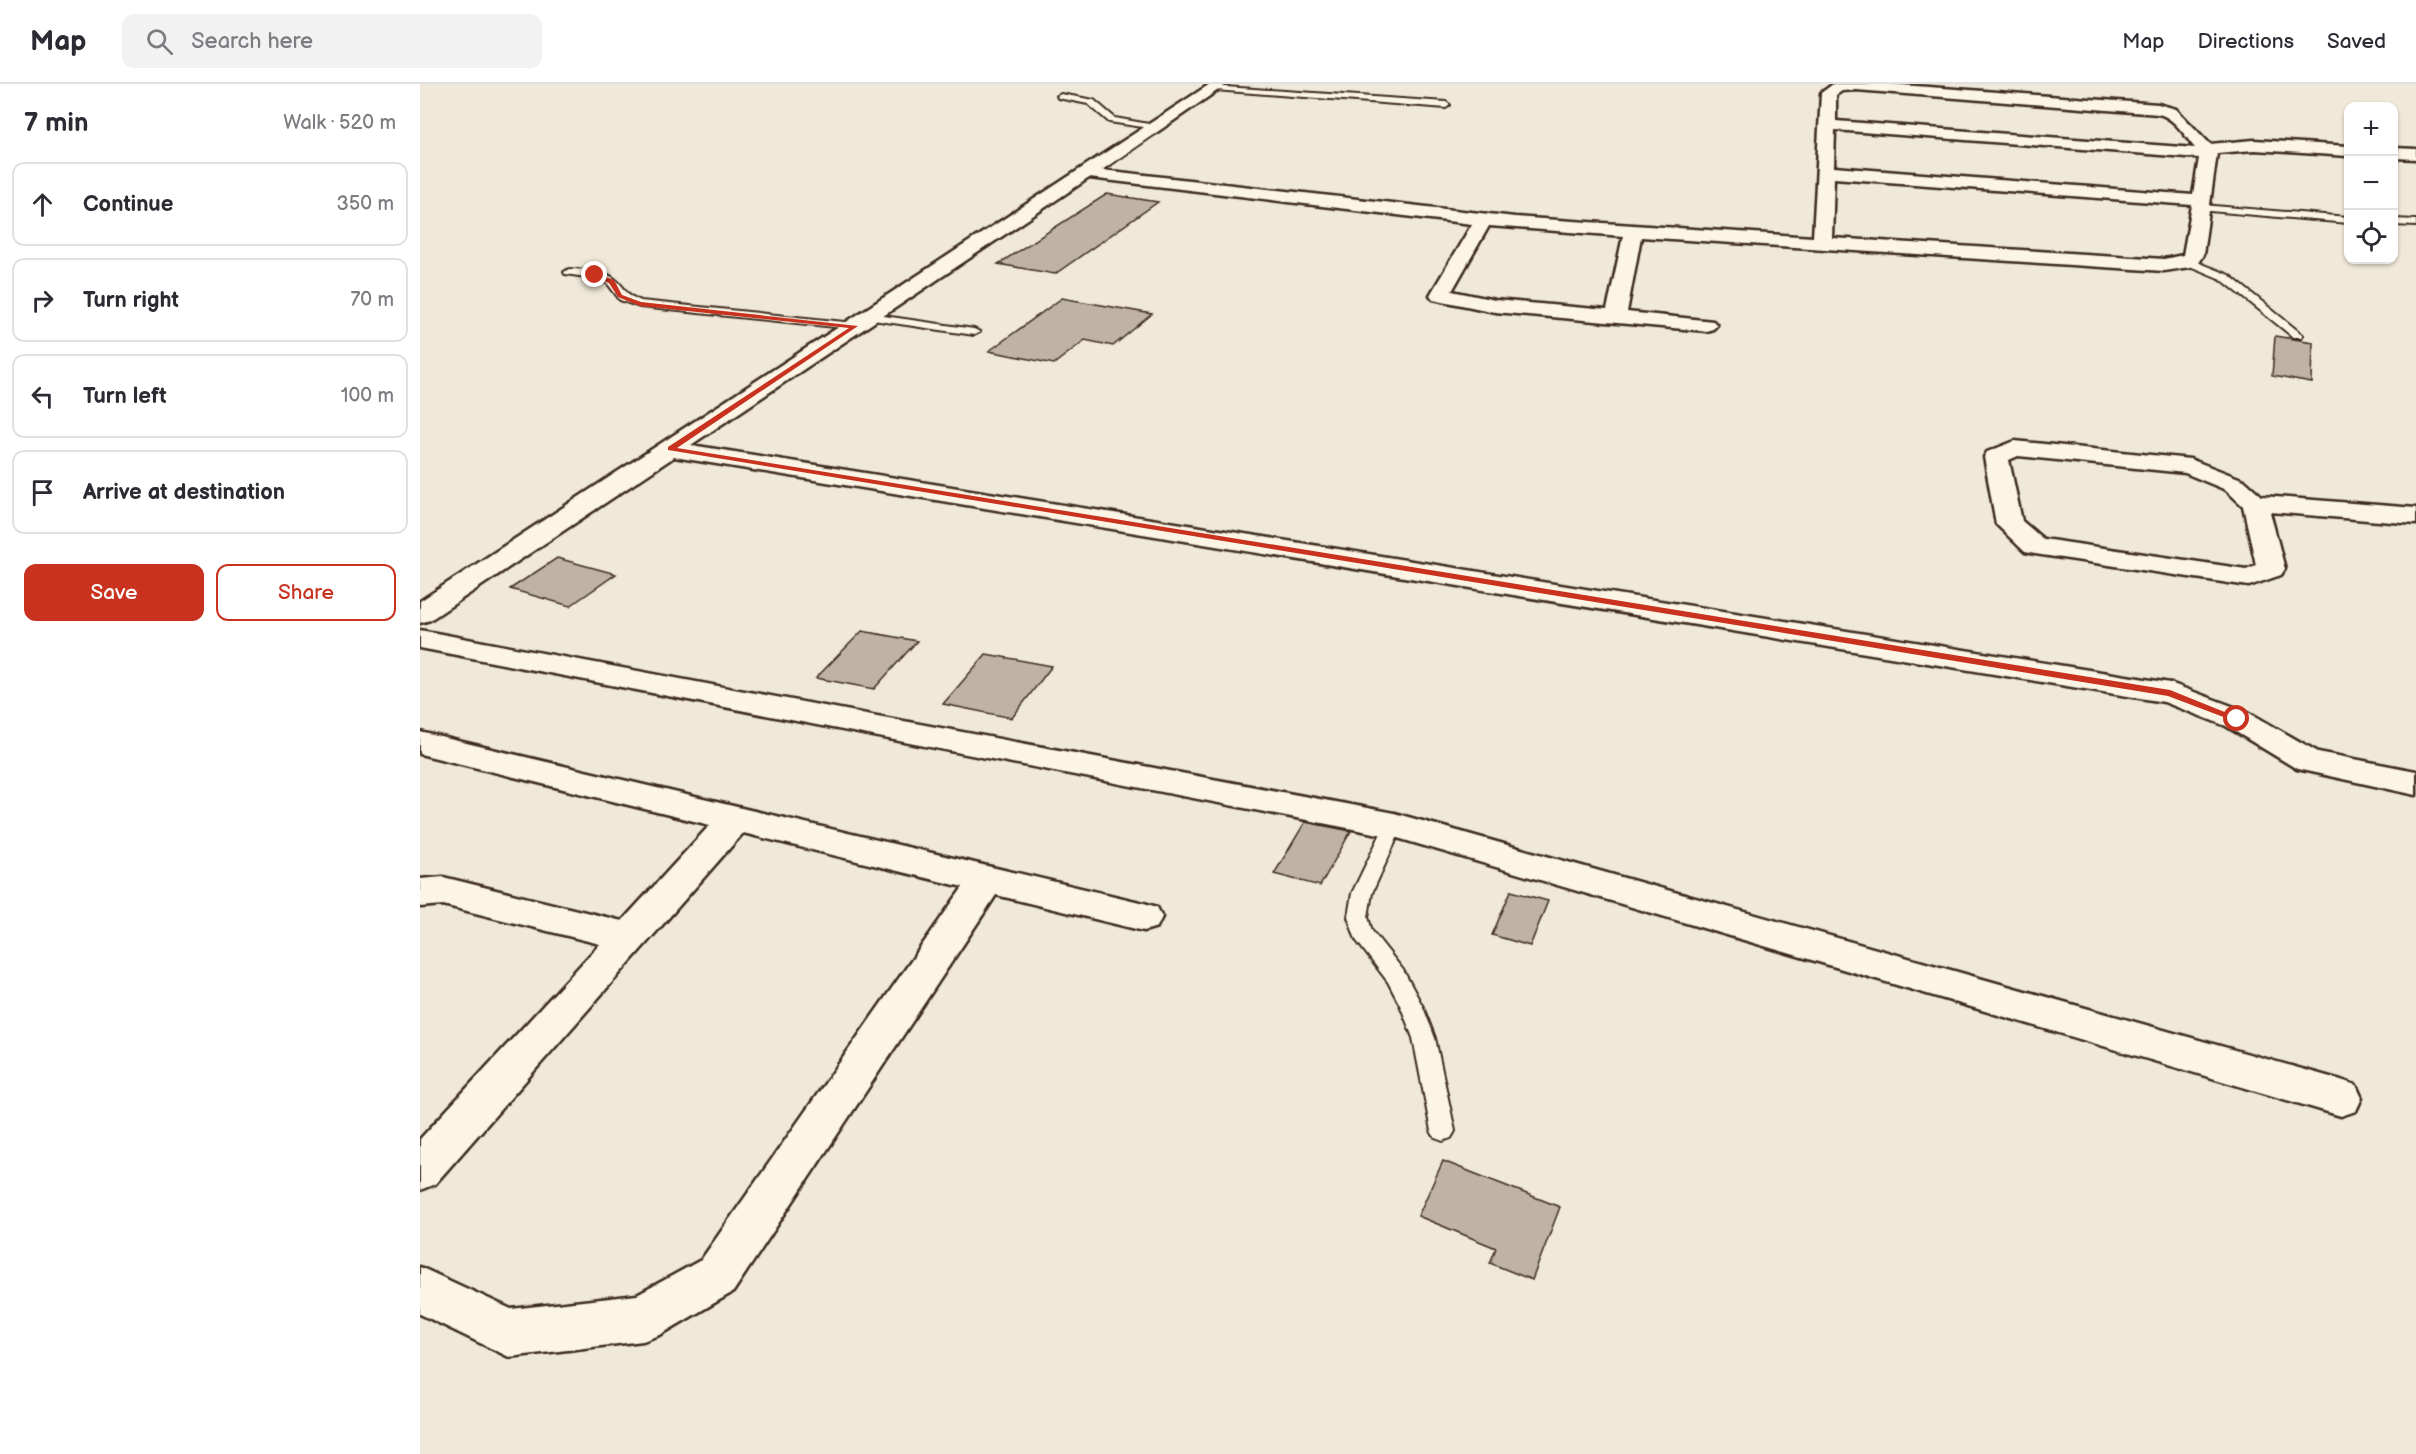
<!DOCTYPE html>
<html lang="en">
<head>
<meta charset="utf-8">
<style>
  body { margin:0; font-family:"Balsamiq Sans",sans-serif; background:#f2f2f3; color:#2b2b33 }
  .controls { position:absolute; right:18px; top:18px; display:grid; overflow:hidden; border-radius:12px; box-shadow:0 2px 4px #0004 }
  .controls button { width:54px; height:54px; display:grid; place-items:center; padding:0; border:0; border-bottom:2px solid #e1e1e2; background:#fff; color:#2b2b33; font:30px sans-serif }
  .stop { position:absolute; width:18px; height:18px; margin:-14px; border:4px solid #c8321e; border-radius:50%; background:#fff }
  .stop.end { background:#c8321e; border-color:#fff; box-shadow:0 2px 6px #0008 }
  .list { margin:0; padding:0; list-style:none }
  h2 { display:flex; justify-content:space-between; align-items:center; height:78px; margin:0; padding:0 24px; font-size:26px }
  h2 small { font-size:20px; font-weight:400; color:#7c7c81 }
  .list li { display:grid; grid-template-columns:39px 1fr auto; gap:18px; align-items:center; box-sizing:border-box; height:84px; margin:0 12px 12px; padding:0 12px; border:2px solid #e1e1e2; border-radius:12px }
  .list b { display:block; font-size:22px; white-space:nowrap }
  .list em { font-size:20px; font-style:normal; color:#7c7c81 }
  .actions { display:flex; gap:12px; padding:18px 24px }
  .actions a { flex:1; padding:14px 0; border:2px solid #c8321e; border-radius:12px; text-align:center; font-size:21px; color:#c8321e }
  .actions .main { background:#c8321e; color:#fff }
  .icon { flex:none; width:33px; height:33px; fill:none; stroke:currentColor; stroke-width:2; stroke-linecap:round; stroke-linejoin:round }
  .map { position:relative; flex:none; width:1996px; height:1370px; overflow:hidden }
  header { display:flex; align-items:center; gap:36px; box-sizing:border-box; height:84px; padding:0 30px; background:#fff; border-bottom:2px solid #e1e1e2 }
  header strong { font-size:28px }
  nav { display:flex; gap:33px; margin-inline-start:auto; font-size:21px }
  .search { width:420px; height:54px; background:#f2f2f3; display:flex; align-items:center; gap:15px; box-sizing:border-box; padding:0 21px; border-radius:12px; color:#7c7c81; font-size:22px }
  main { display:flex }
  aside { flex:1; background:#fff }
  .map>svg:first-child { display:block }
  .building { fill:#beb3a4; stroke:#3b2a1e; stroke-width:1.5 }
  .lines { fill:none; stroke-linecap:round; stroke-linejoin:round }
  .lane-casing { stroke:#3b2a1e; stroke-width:4 }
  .street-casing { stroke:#3b2a1e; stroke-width:5 }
  .lane { fill:#fcf5e5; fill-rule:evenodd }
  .street { fill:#fcf5e5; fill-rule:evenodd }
  .route { fill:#c8321e }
</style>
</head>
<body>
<header>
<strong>Map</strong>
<div class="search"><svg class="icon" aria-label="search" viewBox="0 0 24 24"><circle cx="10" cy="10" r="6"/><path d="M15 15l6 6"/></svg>Search here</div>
<nav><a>Map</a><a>Directions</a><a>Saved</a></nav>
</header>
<main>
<aside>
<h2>7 min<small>Walk · 520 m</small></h2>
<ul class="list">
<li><svg class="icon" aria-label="ahead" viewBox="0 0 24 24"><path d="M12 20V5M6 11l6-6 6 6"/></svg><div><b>Continue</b></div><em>350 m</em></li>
<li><svg class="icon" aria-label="right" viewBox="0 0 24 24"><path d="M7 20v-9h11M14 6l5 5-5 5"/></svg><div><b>Turn right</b></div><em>70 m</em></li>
<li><svg class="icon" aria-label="left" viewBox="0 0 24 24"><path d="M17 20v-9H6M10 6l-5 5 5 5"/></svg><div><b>Turn left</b></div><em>100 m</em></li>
<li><svg class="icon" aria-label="arrive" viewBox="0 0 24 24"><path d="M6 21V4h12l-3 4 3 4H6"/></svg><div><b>Arrive at destination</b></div></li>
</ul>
<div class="actions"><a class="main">Save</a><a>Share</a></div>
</aside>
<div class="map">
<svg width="1996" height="1370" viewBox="0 0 1996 1370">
  <rect width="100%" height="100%" fill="#f0e9d9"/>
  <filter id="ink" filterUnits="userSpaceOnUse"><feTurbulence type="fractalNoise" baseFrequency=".0167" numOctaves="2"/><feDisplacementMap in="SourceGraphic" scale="12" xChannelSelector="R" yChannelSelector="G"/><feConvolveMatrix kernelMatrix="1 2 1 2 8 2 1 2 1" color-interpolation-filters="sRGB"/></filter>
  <g filter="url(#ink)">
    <path class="building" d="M687 110 738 118 635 190 578 180Z
      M642 214 732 230 693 262 665 256 634 280 569 267Z
      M1855 252 1893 258 1892 299 1852 292Z
      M137 474 196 490 150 522 90 505Z
      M442 547 497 557 454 605 396 594Z
      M566 570 632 582 592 634 523 620Z
      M885 738 931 747 900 802 854 790Z
      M1091 807 1128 817 1110 862 1072 851Z
      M1023 1077 1140 1123 1112 1196 1070 1179 1076 1164 998 1132Z"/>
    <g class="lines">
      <g class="lane-casing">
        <path id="lane" d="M791 2 1026 18 1030 21 1026 24 794 6H791Z
          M641 10 674 16 695 34 740 42 736 45 689 38 668 20 638 14 637 12Z
          M1782 121 1928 133V139L1779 126 1777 124Z
          M1974 135 1996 136V142L1974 141Z
          M1769 175 1809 191 1883 251 1881 253H1873L1801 195 1765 180 1764 178Z
          M149 185C163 186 180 185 192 193 205 201 204 211 221 217L435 239 441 242 435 245 220 223 200 216 188 200 179 195 145 190 144 188Z
          M450 230 554 245 560 248 554 251 446 235V231Z
          M974 734 981 736 983 741 952 809 948 833 952 847 983 886 1003 923 1015 954 1035 1047 1031 1054 1023 1057 1015 1054 1011 1047 993 954 981 923 968 898 936 856 928 833 932 809 965 741 967 736Z"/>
      </g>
      <g class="street-casing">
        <path id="street" d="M790 0H807L682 86 1095 133 1393 153 1401 9 1413 0H1468L1738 20 1756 25 1790 60 1834 56 1928 62V72L1834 66 1797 69 1783 171 1776 182 1744 187 1221 153 1207 228 1293 237 1297 241 1293 245 1286 247 1075 228 1013 215 1010 211 1052 140 669 94 271 361 1750 599 1828 628 1898 668 1996 687V711L1877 685 1806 642 1744 618 254 373 10 536 0 539V517ZM1436 6 1738 30C1754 33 1765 52 1775 64L1416 37V11L1422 7ZM1415 46 1779 74 1773 111 1414 83ZM1414 94 1772 121 1763 171 1744 175 1412 154ZM1069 142 1203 152 1187 226 1075 216 1032 207Z
          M1974 64 1996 65V75L1974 74Z
          M1595 357 1770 375 1824 396 1842 412 1996 424V440L1850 428 1865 485 1861 491 1829 502 1615 470 1605 468 1576 440 1564 373 1567 368ZM1598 372 1765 389 1806 406 1823 422 1836 481 1826 485 1623 455 1602 437 1589 376Z
          M0 546 974 729 1921 996 1936 1001 1942 1014 1936 1027 1921 1032 974 753 0 564Z
          M0 648 724 819 737 823 742 833 737 843 724 847 576 811 313 1208 240 1251 223 1257 89 1273 0 1230V1183L91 1225 217 1211 281 1176 543 803 323 749 15 1100 0 1106V1055L180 860 23 821 0 823V795L23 793 202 837 290 741 0 670Z"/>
      </g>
      <use href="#lane" class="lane"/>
      <use href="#street" class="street"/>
    </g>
  </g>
  <path class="route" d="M175 189 194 196 202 211 221 218 438 242 257 364 1750 606 1822 635 1814 637 1748 612 248 366V363L429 244 220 222 198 213 189 199 173 192Z"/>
</svg>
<div class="controls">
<button>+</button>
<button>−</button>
<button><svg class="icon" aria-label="locate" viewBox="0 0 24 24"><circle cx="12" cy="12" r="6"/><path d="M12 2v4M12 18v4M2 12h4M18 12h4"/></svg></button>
</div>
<div class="stop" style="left:1817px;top:635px"></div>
<div class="stop end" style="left:175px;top:191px"></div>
</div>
</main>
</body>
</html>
